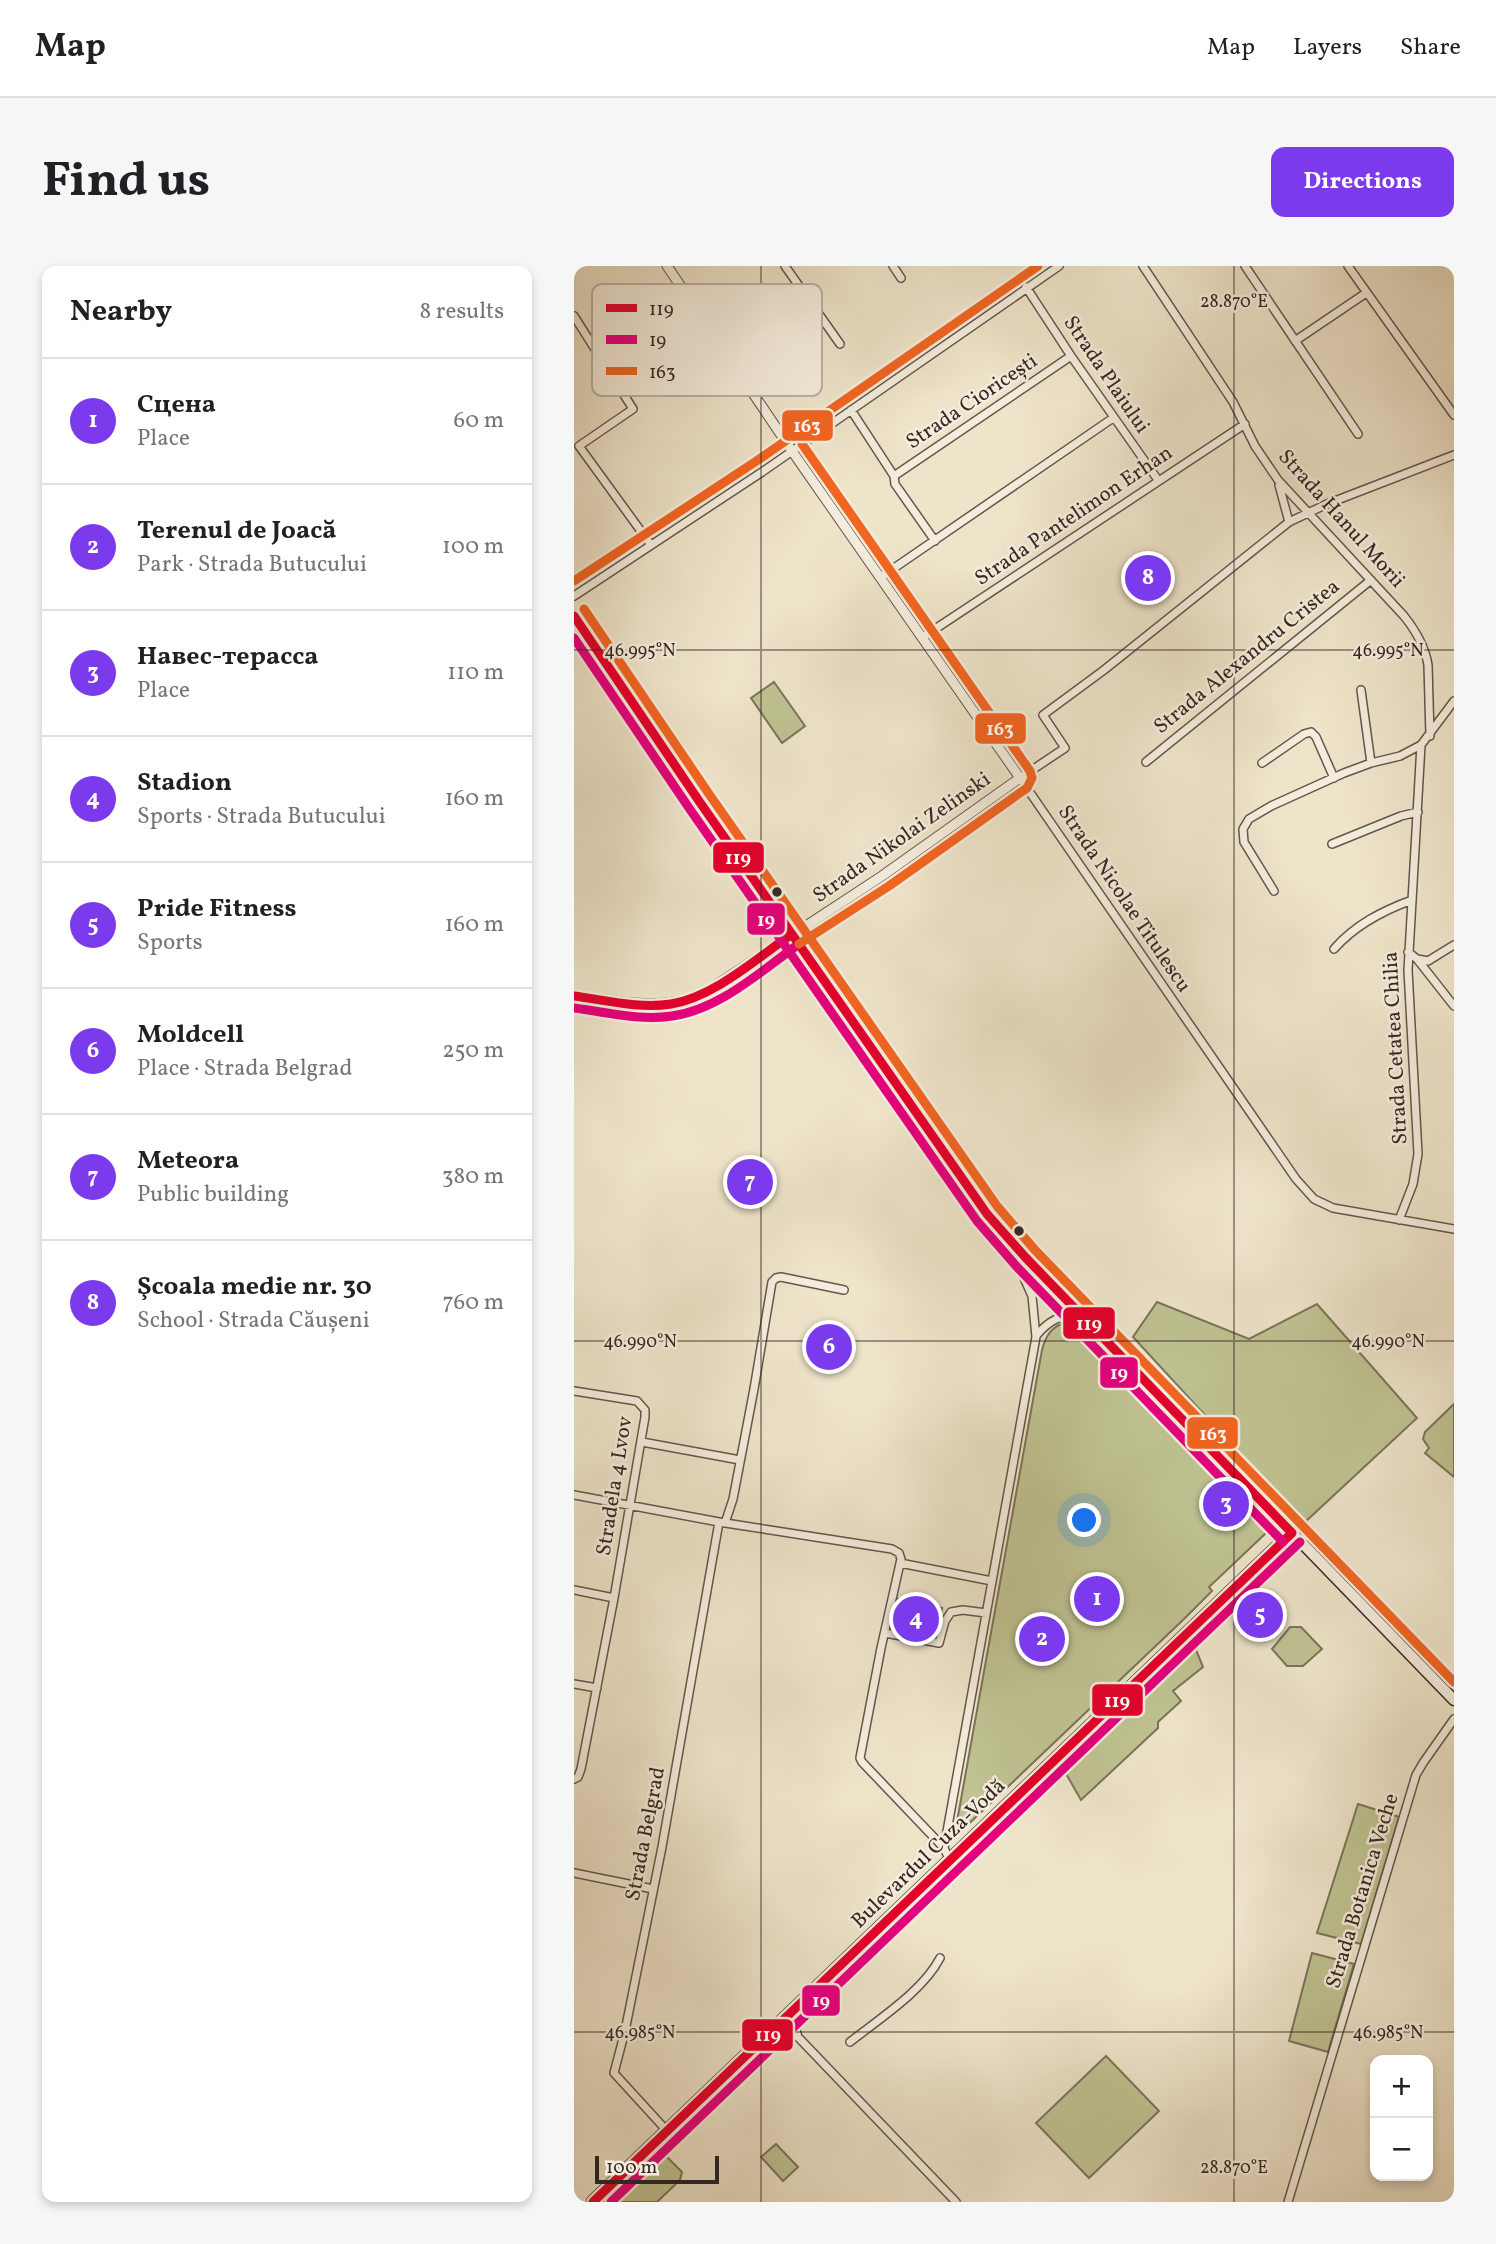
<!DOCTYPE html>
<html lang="en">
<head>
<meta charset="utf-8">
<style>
  body { margin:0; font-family:Vollkorn,serif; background:#f6f6f6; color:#202124 }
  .controls { position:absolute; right:21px; bottom:21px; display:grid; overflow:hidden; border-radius:14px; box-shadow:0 4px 10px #0003 }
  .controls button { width:63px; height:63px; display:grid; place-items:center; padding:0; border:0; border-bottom:2px solid #e0e0e0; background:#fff; color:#202124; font:35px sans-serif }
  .scale { position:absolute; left:21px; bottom:18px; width:124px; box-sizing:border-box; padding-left:7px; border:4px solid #352721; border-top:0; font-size:19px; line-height:24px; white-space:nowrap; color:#352721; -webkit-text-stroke:5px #f4eddd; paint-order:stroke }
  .you { position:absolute; left:511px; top:1255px; width:24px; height:24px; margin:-18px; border:5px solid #fff; border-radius:50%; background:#1a73e8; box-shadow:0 0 0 10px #1a73e833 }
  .badge { display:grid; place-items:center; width:46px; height:46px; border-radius:50%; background:#7c3aed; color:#fff; font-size:23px; font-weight:700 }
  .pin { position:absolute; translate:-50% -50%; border:4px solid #fff; box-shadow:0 2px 7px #0006 }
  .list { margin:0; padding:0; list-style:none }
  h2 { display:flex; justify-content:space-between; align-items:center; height:91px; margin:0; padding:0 28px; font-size:30px }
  h2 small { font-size:23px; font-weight:400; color:#757577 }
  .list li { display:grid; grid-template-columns:46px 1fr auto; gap:21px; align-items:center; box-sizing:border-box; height:126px; padding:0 28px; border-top:2px solid #e0e0e0 }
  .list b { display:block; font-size:26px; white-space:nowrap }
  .list p { margin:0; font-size:23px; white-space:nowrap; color:#757577 }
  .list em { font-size:23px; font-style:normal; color:#757577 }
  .map { position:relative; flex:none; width:880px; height:1936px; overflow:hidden; border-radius:14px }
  header { display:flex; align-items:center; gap:42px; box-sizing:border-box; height:98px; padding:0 35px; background:#fff; border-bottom:2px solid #e0e0e0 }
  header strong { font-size:33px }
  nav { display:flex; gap:38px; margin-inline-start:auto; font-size:24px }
  .intro { display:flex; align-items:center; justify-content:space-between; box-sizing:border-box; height:168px; padding:0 42px }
  h1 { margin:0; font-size:49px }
  .button { padding:18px 32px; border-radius:14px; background:#7c3aed; color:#fff; font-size:24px; font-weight:700 }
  main { display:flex; gap:42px; padding:0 42px }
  aside { flex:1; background:#fff; border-radius:14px; box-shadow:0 4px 10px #0003 }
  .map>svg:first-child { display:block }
  .green { fill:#bfc292; stroke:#7a745a; stroke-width:2 }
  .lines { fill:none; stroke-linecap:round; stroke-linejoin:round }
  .minor-casing { stroke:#63564b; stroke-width:10 }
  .tertiary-casing { stroke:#63564b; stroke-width:11 }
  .secondary-casing { stroke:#352721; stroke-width:13 }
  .primary-casing { stroke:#352721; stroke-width:15 }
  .minor { stroke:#f4eddd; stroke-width:7 }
  .tertiary { stroke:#f4eddd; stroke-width:9 }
  .secondary { stroke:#f4eddd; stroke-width:10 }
  .primary { stroke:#e7c285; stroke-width:12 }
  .bus-1-casing { stroke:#f4eddd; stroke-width:14 }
  .bus-2-casing { stroke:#f4eddd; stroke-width:14 }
  .bus-3-casing { stroke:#f4eddd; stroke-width:14 }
  .bus-1 { stroke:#e4002b; stroke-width:9 }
  .bus-2 { stroke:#e5007d; stroke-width:9 }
  .bus-3 { stroke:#f26522; stroke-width:9 }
  .ticks { fill:none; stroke:#352721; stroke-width:2; stroke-opacity:0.45 }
  .bus-dot { fill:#352721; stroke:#f4eddd; stroke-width:2.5 }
  .labels { text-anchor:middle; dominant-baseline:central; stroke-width:5; stroke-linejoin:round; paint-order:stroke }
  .street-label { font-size:21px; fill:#352721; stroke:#f4eddd }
  .key { fill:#f4eddd; stroke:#bbb2a5; stroke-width:2 }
  .key-label { font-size:19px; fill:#352721 }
  .ticks-label { font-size:18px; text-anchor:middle; fill:#352721; stroke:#f4eddd; stroke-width:5; stroke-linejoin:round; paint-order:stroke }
  .line-badge { stroke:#f4eddd; stroke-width:2.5 }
  .badge-label { font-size:19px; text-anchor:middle; font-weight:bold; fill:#fff }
</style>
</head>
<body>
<header>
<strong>Map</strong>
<nav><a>Map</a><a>Layers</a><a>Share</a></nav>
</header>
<div class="intro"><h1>Find us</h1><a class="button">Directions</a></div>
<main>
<aside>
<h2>Nearby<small>8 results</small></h2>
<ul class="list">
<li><span class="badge">1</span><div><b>Сцена</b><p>Place</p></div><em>60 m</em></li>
<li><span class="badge">2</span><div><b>Terenul de Joacă</b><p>Park · Strada Butucului</p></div><em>100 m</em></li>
<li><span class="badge">3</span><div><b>Навес-терасса</b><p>Place</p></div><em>110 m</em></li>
<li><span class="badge">4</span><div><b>Stadion</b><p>Sports · Strada Butucului</p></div><em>160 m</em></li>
<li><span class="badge">5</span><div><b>Pride Fitness</b><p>Sports</p></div><em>160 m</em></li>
<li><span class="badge">6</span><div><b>Moldcell</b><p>Place · Strada Belgrad</p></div><em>250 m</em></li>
<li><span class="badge">7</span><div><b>Meteora</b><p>Public building</p></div><em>380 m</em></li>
<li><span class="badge">8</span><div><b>Şcoala medie nr. 30</b><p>School · Strada Căușeni</p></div><em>760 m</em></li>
</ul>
</aside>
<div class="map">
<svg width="880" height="1936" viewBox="0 0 880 1936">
  <rect width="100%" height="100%" fill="#eee4ca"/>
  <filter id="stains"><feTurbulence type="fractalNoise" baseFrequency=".00286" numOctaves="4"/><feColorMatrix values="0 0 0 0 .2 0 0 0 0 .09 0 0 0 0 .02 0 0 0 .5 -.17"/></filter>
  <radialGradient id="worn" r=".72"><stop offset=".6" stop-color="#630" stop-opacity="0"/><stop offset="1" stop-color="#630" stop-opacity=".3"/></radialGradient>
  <path class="green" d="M200 416 231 460 208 477 177 432Z
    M583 1036 675 1073 743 1038 843 1152 730 1257 559 1071Z
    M495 1056 506 1062 689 1253 692 1262 691 1268 635 1321 638 1325 610 1353 380 1572 468 1084C472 1069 478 1059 495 1056Z
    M880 1138V1211L851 1187 855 1182 849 1173 851 1166Z
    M323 1333 368 1342 362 1373 316 1365Z
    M716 1361H727L748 1383 729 1400H713L698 1383Z
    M620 1379 629 1401 599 1425 607 1435 584 1456V1462L507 1534 491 1506Z
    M784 1538 825 1551 787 1678 743 1667Z
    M738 1687 780 1698 754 1786 715 1775Z
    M532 1790 585 1845 515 1912 462 1857Z
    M202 1878 224 1901 209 1915 187 1891Z
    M91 1889 108 1906 106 1914 83 1936H41Z"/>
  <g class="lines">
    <g class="minor-casing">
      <path id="minor" d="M211 0 266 78
        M319 0 327 12
        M569 0 659 136 681 180 704 214 830 350C842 365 851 380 854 399L856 470
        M671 0 784 168
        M774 0 880 149
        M452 21 497 90 584 214
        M0 50 59 143 5 180 77 279
        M721 75 792 27
        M277 144 320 210 321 218 361 275
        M880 189 753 238 715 256 530 404 469 449 491 482 446 512 722 913 740 933 759 942 880 963
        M320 210 497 90
        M705 219 715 256
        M307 311 539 152
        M0 330 188 206 485 0
        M349 371 671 158
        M787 424 797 497
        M572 496 797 314
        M688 497 730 468 737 466 742 471 760 512
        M758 578 827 550 844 546
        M700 625 670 576 669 563 675 553 697 540 770 507 797 497 826 490 847 479
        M760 683C781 659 808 645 838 634
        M834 686 843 693 880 740
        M843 693 854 695 880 679
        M825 954 839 918 844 888 834 704 847 479 880 435
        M462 1070C474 1055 486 1049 505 1048
        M0 1125 63 1135 71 1144V1151L40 1332 7 1503 4 1511 0 1513
        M68 1176 166 1194
        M0 1229 145 1256 318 1283 325 1287 327 1293 307 1382 286 1492 288 1496 370 1582
        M151 1257 159 1233 180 1123 198 1016 202 1012 207 1011 270 1024
        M326 1297 418 1315
        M0 1324 40 1332
        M311 1367 365 1377 371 1355 377 1346 389 1344 412 1347
        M0 1418 23 1422
        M376 1595 370 1582 462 1071 458 1030 435 978
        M0 1607 79 1623
        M217 1747 224 1771 382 1936
        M200 1764 224 1771
        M276 1776C305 1753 349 1725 366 1692
        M93 1865 40 1807 51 1765 88 1581 145 1256
        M714 1936 842 1509 849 1497 880 1453"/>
    </g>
    <g class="tertiary-casing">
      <path id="tertiary" d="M0 730C43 735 86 745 127 729L308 610 446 512 218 185 93 0"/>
    </g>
    <g class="secondary-casing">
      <path id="secondary" d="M0 350 125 535 413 948 452 992 880 1434"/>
    </g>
    <g class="primary-casing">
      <path id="primary" d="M19 1936 718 1267"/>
    </g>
    <use href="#minor" class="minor"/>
    <use href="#tertiary" class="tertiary"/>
    <use href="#secondary" class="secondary"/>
    <use href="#primary" class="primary"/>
    <g class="bus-1-casing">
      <path id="bus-1" d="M0 350 125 535 413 948 452 992 718 1267
        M0 730C31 734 65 743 97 738 140 731 183 692 218 668
        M19 1936 718 1267"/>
    </g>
    <g class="bus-2-casing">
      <path id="bus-2" d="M0 372 115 542 403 955 443 1001 709 1276
        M0 742C32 746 65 755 98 750 145 744 187 705 225 678
        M37 1936 726 1276"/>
    </g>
    <g class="bus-3-casing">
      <path id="bus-3" d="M0 315 181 196 464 0
        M10 343 135 528 423 940 461 984 880 1416
        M225 678 315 620 453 522 458 512 456 505 228 178"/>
    </g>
    <use href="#bus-1" class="bus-1"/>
    <use href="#bus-2" class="bus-2"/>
    <use href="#bus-3" class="bus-3"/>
  </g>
  <path class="ticks" d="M187 0V1936M660 0V1936M0 384H880M0 1075H880M0 1766H880"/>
  <g class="bus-dot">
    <circle cx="203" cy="626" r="6"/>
    <circle cx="445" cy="965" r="6"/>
  </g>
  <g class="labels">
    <g class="street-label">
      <text transform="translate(532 109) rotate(56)">Strada Plaiului</text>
      <text transform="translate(398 136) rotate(-34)">Strada Cioricești</text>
      <text transform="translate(500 250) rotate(-34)">Strada Pantelimon Erhan</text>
      <text transform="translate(767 253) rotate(48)">Strada Hanul Morii</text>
      <text transform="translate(673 391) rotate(-39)">Strada Alexandru Cristea</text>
      <text transform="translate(328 572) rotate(-35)">Strada Nikolai Zelinski</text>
      <text transform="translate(550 633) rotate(56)">Strada Nicolae Titulescu</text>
      <text transform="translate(822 782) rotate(-93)">Strada Cetatea Chilia</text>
      <text transform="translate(41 1220) rotate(-81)">Stradela 4 Lvov</text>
      <text transform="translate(72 1568) rotate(-79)">Strada Belgrad</text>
      <text transform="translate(355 1588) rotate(-44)">Bulevardul Cuza-Vodă</text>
      <text transform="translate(789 1625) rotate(-73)">Strada Botanica Veche</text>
    </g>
  </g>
  <rect x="18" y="18" width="230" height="112" rx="10" class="key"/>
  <rect x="32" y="38" width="31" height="8" fill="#e4002b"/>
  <rect x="32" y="69" width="31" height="9" fill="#e5007d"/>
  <rect x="32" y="101" width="31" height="8" fill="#f26522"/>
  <g class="key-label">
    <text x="75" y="49">119</text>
    <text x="75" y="80">19</text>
    <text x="75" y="112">163</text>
  </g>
  <g class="ticks-label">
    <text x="660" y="41">28.870°E</text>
    <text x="66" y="390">46.995°N</text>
    <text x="814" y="390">46.995°N</text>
    <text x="66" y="1081">46.990°N</text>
    <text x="814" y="1081">46.990°N</text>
    <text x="66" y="1772">46.985°N</text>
    <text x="814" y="1772">46.985°N</text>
    <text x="660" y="1907">28.870°E</text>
  </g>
  <g class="line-badge">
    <rect x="207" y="143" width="53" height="33" rx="7" fill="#f26522"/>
    <rect x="400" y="446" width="53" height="33" rx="7" fill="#f26522"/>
    <rect x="138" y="575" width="53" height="33" rx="7" fill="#e4002b"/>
    <rect x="172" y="636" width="40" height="34" rx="7" fill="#e5007d"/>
    <rect x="488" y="1040" width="54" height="34" rx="7" fill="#e4002b"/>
    <rect x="525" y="1090" width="40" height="33" rx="7" fill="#e5007d"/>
    <rect x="612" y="1150" width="53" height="34" rx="7" fill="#f26522"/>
    <rect x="517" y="1417" width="53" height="34" rx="7" fill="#e4002b"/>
    <rect x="227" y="1718" width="40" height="33" rx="7" fill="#e5007d"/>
    <rect x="167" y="1752" width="53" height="34" rx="7" fill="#e4002b"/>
  </g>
  <g class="badge-label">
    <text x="233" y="166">163</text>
    <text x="426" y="469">163</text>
    <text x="164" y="598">119</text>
    <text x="192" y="660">19</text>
    <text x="515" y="1064">119</text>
    <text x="545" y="1113">19</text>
    <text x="639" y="1174">163</text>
    <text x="543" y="1441">119</text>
    <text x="247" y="1741">19</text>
    <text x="194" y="1775">119</text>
  </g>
  <rect width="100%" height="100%" filter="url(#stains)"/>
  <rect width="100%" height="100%" fill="url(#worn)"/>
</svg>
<div class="controls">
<button>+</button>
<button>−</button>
</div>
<div class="scale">100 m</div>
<div class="you"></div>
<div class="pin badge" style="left:523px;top:1333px">1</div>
<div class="pin badge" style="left:468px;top:1373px">2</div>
<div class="pin badge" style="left:652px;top:1238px">3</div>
<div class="pin badge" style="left:342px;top:1353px">4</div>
<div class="pin badge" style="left:686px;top:1349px">5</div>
<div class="pin badge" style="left:255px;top:1081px">6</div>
<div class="pin badge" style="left:176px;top:916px">7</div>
<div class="pin badge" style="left:574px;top:312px">8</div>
</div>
</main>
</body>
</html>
